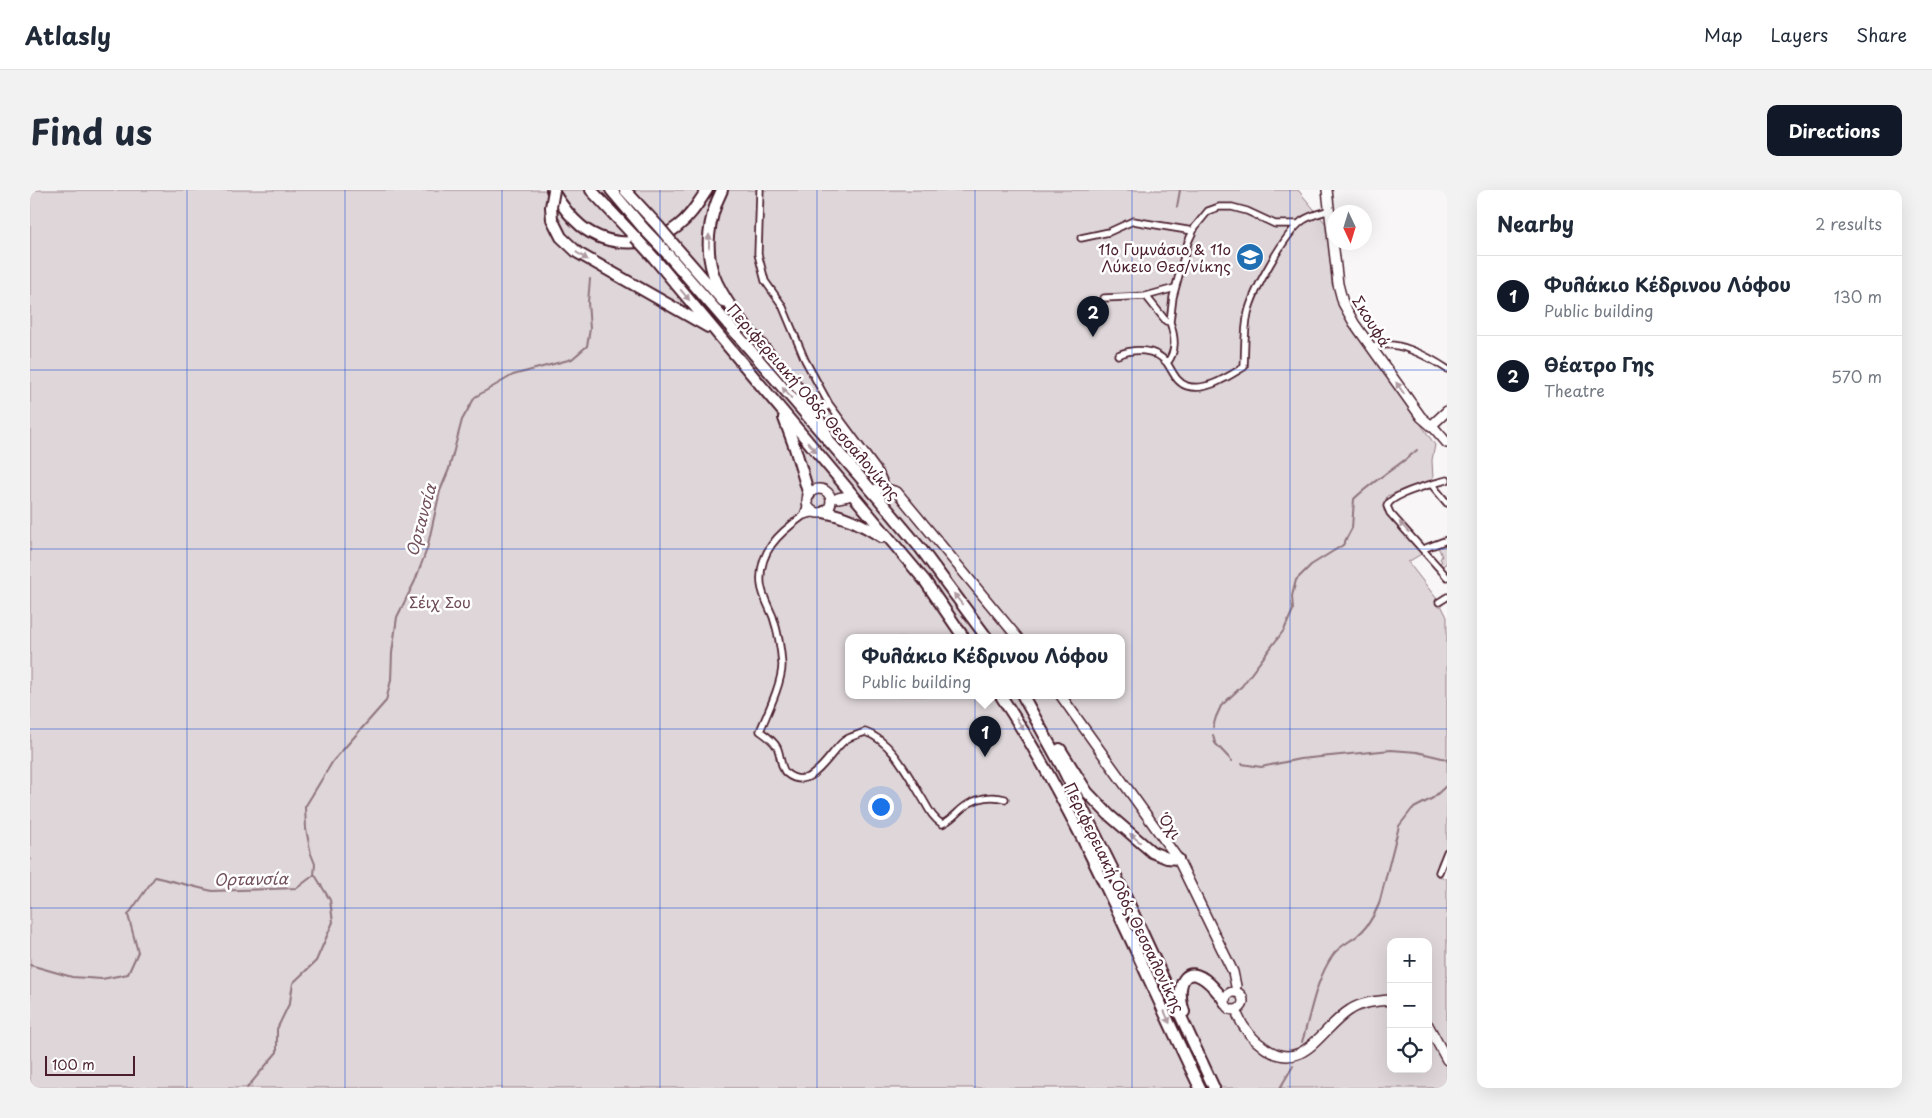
<!DOCTYPE html>
<html lang="en">
<head>
<meta charset="utf-8">
<style>
  body { margin:0; font-family:"Playpen Sans",sans-serif; background:#f2f2f3; color:#1f2937 }
  .controls { position:absolute; right:15px; bottom:15px; display:grid; overflow:hidden; border-radius:10px; box-shadow:0 5px 20px #0002 }
  .controls button { width:45px; height:45px; display:grid; place-items:center; padding:0; border:0; border-bottom:1px solid #e0e1e3; background:#fff; color:#1f2937; font:25px sans-serif }
  .compass { position:absolute; left:1297px; top:15px; width:45px; height:45px; border-radius:50%; background:#fff; box-shadow:0 5px 20px #0002; rotate:176deg }
  .scale { position:absolute; left:15px; bottom:12px; width:90px; box-sizing:border-box; padding-left:5px; border:2px solid #4a1f2b; border-top:0; font-size:14px; line-height:18px; white-space:nowrap; color:#4a1f2b; -webkit-text-stroke:4px #fff; paint-order:stroke }
  .you { position:absolute; left:850px; top:616px; width:18px; height:18px; margin:-12px; border:4px solid #fff; border-radius:50%; background:#1a73e8; box-shadow:0 0 0 8px #1a73e833 }
  .badge { display:grid; place-items:center; width:32px; height:32px; border-radius:50%; background:#111827; color:#fff; font-size:16px; font-weight:700 }
  .pin { position:absolute; translate:-50% -41px; filter:drop-shadow(0 1px 2px #0008) }
  .pin::after { content:''; position:absolute; top:26px; width:18px; height:15px; background:inherit; clip-path:polygon(0 0,100% 0,50% 100%) }
  .popup { position:absolute; left:815px; top:444px; width:280px; height:65px; box-sizing:border-box; display:grid; place-content:center; border-radius:10px; background:#fff; filter:drop-shadow(0 1px 4px #0005); font-size:16px; white-space:nowrap; color:#747a83 }
  .popup b { font-size:19px; color:#1f2937 }
  .popup::after { content:''; position:absolute; left:50%; top:100%; margin-left:-10px; border:10px solid transparent; border-top-color:#fff }
  .list { margin:0; padding:0; list-style:none }
  h2 { display:flex; justify-content:space-between; align-items:center; height:65px; margin:0; padding:0 20px; font-size:21px }
  h2 small { font-size:16px; font-weight:400; color:#747a83 }
  .list li { display:grid; grid-template-columns:32px 1fr auto; gap:15px; align-items:center; box-sizing:border-box; height:80px; padding:0 20px; border-top:1px solid #e0e1e3 }
  .list b { display:block; font-size:19px; white-space:nowrap }
  .list p { margin:0; font-size:16px; white-space:nowrap; color:#747a83 }
  .list em { font-size:16px; font-style:normal; color:#747a83 }
  .icon { flex:none; width:28px; height:28px; fill:none; stroke:currentColor; stroke-width:2; stroke-linecap:round; stroke-linejoin:round }
  .map { position:relative; flex:none; width:1417px; height:898px; overflow:hidden; border-radius:10px }
  header { display:flex; align-items:center; gap:30px; box-sizing:border-box; height:70px; padding:0 25px; background:#fff; border-bottom:1px solid #e0e1e3 }
  header strong { font-size:24px }
  nav { display:flex; gap:28px; margin-inline-start:auto; font-size:18px }
  .intro { display:flex; align-items:center; justify-content:space-between; box-sizing:border-box; height:120px; padding:0 30px }
  h1 { margin:0; font-size:35px }
  .button { padding:12px 22px; border-radius:10px; background:#111827; color:#fff; font-size:18px; font-weight:700 }
  main { display:flex; gap:30px; padding:0 30px }
  aside { flex:1; background:#fff; border-radius:10px; box-shadow:0 5px 20px #0002 }
  .map>svg:first-child { display:block }
  .green { fill:#ded6d9; stroke:#947a82; fill-rule:evenodd }
  .lines { fill:none; stroke-linecap:round; stroke-linejoin:round }
  .stream { stroke:#8f747b; stroke-width:2 }
  .secondary-tunnel { stroke:#d5cbce; stroke-width:9; stroke-dasharray:9 4.5; stroke-linecap:butt }
  .street-casing { stroke:#4a1f2b; stroke-width:9 }
  .secondary-casing { stroke:#4a1f2b; stroke-width:12 }
  .highway-casing { stroke:#4a1f2b; stroke-width:14 }
  .street { stroke:#fff; stroke-width:5.5 }
  .secondary { stroke:#fff; stroke-width:9 }
  .highway { stroke:#fff; stroke-width:10 }
  .highway-bridge-casing { stroke:#4a1f2b; stroke-width:14; stroke-linecap:butt }
  .highway-bridge { stroke:#fff; stroke-width:10 }
  .oneway { fill:#ae9aa0 }
  .grid { fill:none; stroke:#1d4ed8; stroke-width:1; stroke-opacity:0.55 }
  .labels { text-anchor:middle; dominant-baseline:central; stroke-width:5; stroke-linejoin:round; paint-order:stroke }
  .poi-label { font-size:15px; fill:#4a1f2b; stroke:#fff; text-anchor:end }
  .street-label { font-size:15px; fill:#4a1f2b; stroke:#fff }
  .park-label { font-size:15px; fill:#6f4d56; stroke:#fff }
  .water-label { font-size:16px; font-style:italic; fill:#72515a; stroke:#fff }
</style>
</head>
<body>
<header>
<strong>Atlasly</strong>
<nav><a>Map</a><a>Layers</a><a>Share</a></nav>
</header>
<div class="intro"><h1>Find us</h1><a class="button">Directions</a></div>
<main>
<div class="map">
<svg width="1417" height="898" viewBox="0 0 1417 898">
  <rect width="100%" height="100%" fill="#f8f6f7"/>
  <filter id="ink" filterUnits="userSpaceOnUse"><feTurbulence type="fractalNoise" baseFrequency=".02" numOctaves="2"/><feDisplacementMap in="SourceGraphic" scale="10" xChannelSelector="R" yChannelSelector="G"/><feConvolveMatrix kernelMatrix="1 2 1 2 8 2 1 2 1" color-interpolation-filters="sRGB"/></filter>
  <g filter="url(#ink)">
    <path class="green" d="M0 0H1268L1297 35 1302 94 1311 116 1405 255 1402 270 1403 290 1357 306 1354 315V321L1393 363 1378 372 1410 413 1417 427V655L1408 673 1407 685 1417 689V898H0ZM819 448H1091V506H819ZM1361 752H1398V879H1361Z
      M1417 353V373L1411 377 1409 374 1412 371 1410 369 1412 366 1408 357Z"/>
    <g class="lines">
      <path class="stream" d="M1147 17 1150 0
        M1183 537 1186 527 1191 516 1212 496 1254 440 1263 420 1262 406 1266 390 1281 375 1313 355 1322 338 1324 309C1343 290 1367 278 1387 260
        M1183 545 1185 553 1202 571
        M1212 574 1231 577 1270 569 1361 560 1387 562 1416 569 1417 571
        M0 775 42 787 72 789 98 784 108 762 98 725 125 687 182 701 267 698 284 685 285 674 281 664 276 639 275 617 303 571 356 511 361 490 362 463 367 427 385 391 397 359 410 301 419 279 432 230 445 207 483 185 542 169 557 156 560 139 558 112 560 89
        M1272 852C1281 823 1285 791 1303 765 1308 757 1319 752 1327 746 1337 738 1344 726 1349 714L1369 636 1382 619 1403 608 1417 595
        M217 898 247 862V839L260 812 263 793 286 771 303 732 300 710 285 685
        M1250 898 1263 876"/>
      <path class="secondary-tunnel" d="M818 306 846 299"/>
      <g class="street-casing">
        <path id="street" d="M730 0 728 64 735 91 752 115 775 170 799 214 850 283 857 299
          M1051 48 1079 42 1103 31 1163 41
          M1116 106 1136 131 1140 132C1145 147 1147 161 1137 173
          M1074 108 1116 106 1145 98
          M1140 132 1143 107 1158 52 1165 37 1178 21 1189 17H1202L1217 21 1245 34H1268
          M1342 158C1364 147 1399 167 1417 179
          M1088 165C1104 158 1125 158 1137 173 1143 182 1146 192 1157 196 1176 202 1199 186 1214 177 1215 160 1214 140 1218 123 1223 101 1254 45 1272 31 1280 25 1291 23 1300 20
          M788 226 799 214
          M1417 290C1403 294 1362 303 1357 316L1360 323 1417 387
          M1402 295 1417 313
          M777 315 773 326 785 323
          M773 326C749 343 728 362 731 394 732 405 739 417 743 427 748 442 751 459 752 475 752 493 737 524 730 541 737 546 743 550 747 557 751 565 750 577 756 583 781 604 799 563 814 551 820 546 828 545 835 542 861 550 878 585 891 606 898 617 901 627 912 634 922 630 926 623 934 617 946 608 961 605 975 609
          M1393 359 1417 350
          M1409 412 1417 407
          M1409 682 1417 662"/>
      </g>
      <g class="secondary-casing">
        <path id="secondary" d="M1297 0 1308 94 1313 113 1324 133 1391 227 1405 239 1417 253
          M1401 236 1417 221
          M777 311a12 12 0 1 1 24 0a12 12 0 1 1-24 0Z
          M846 299H857L867 302 988 448
          M808 308 818 306
          M1031 506 1148 669 1203 782 1206 796
          M1195 811a9 9 0 1 1 18 0a9 9 0 1 1-18 0Z
          M1208 826C1214 840 1222 849 1235 858 1273 885 1292 837 1320 820 1332 812 1347 811 1361 810
          M1398 835 1417 870"/>
      </g>
      <g class="highway-casing">
        <path id="highway" d="M522 0C530 13 539 26 551 36 578 58 621 58 648 36 661 26 668 13 677 0
          M561 0 605 47
          M581 0 614 39
          M595 0 629 37
          M692 0C678 28 673 64 687 93 714 148 771 187 797 245
          M522 29 531 47 548 63 678 137
          M645 56 693 111
          M634 60 849 309 891 359 957 448
          M624 68 895 391 934 448
          M754 228 765 258 779 305
          M794 322C816 326 834 335 852 347
          M971 506C1052 629 1106 766 1170 898
          M993 506 1031 575 1085 684 1184 898
          M1030 559 1057 602 1079 625 1122 662 1137 668 1148 669
          M1154 822C1144 791 1158 769 1184 798 1188 803 1192 806 1194 811"/>
      </g>
      <use href="#street" class="street"/>
      <use href="#secondary" class="secondary"/>
      <use href="#highway" class="highway"/>
      <g class="highway-bridge-casing">
        <path id="highway-bridge" d="M522 29 521 17 524 0
          M629 37 645 56
          M614 39 634 60
          M605 47 624 68"/>
      </g>
      <use href="#highway-bridge" class="highway-bridge"/>
    </g>
    <defs><path id="oneway-solid" d="M-6-.8H1V-3.2L6.5 0L1 3.2V.8H-6Z" transform="scale(1.25)"/></defs>
    <g class="oneway">
      <use href="#oneway-solid" transform="translate(679 51) rotate(-90)"/>
      <use href="#oneway-solid" transform="translate(552 66) rotate(33)"/>
      <use href="#oneway-solid" transform="translate(655 105) rotate(50)"/>
      <use href="#oneway-solid" transform="translate(1370 198) rotate(-125)"/>
      <use href="#oneway-solid" transform="translate(757 203) rotate(-131)"/>
      <use href="#oneway-solid" transform="translate(782 257) rotate(50)"/>
      <use href="#oneway-solid" transform="translate(1374 337) rotate(-132)"/>
      <use href="#oneway-solid" transform="translate(928 409) rotate(-128)"/>
      <use href="#oneway-solid" transform="translate(990 534) rotate(58)"/>
      <use href="#oneway-solid" transform="translate(1105 648) rotate(-140)"/>
      <use href="#oneway-solid" transform="translate(1137 827) rotate(66)"/>
    </g>
  </g>
  <path class="grid" d="M157 0V898M315 0V898M472 0V898M630 0V898M787 0V898M945 0V898M1102 0V898M1260 0V898M0 180H1417M0 359H1417M0 539H1417M0 718H1417"/>
  <defs>
    <g id="school-disc" transform="scale(1.4375)"><circle r="9.5" fill="#1f6fb2" stroke="#fff"/><path d="M0-5L7-2L0 1L-7-2ZM-4 1L0 2.5L4 1V4Q0 6-4 4Z" fill="#fff"/></g>
  </defs>
  <g fill-rule="evenodd">
    <use href="#school-disc" x="1220" y="67"/>
  </g>
  <g class="labels">
    <g class="poi-label">
      <text x="1201" y="58">11ο Γυμνάσιο &amp; 11ο<tspan x="1201" dy="17">Λύκειο Θεσ/νίκης</tspan></text>
    </g>
    <g class="street-label">
      <text transform="translate(1342 131) rotate(58)">Σκουφά</text>
      <text transform="translate(784 211) rotate(49)">Περιφερειακή Οδός Θεσσαλονίκης</text>
      <text transform="translate(1141 636) rotate(54)">Όχι</text>
      <text transform="translate(1095 707) rotate(64)">Περιφερειακή Οδός Θεσσαλονίκης</text>
    </g>
    <g class="park-label">
      <text x="410" y="411">Σέιχ Σου</text>
    </g>
    <g class="water-label">
      <text transform="translate(390 330) rotate(-75)">Ορτανσία</text>
      <text transform="translate(221 688) rotate(-1)">Ορτανσία</text>
    </g>
  </g>
</svg>
<div class="controls">
<button>+</button>
<button>−</button>
<button><svg class="icon" aria-label="locate" viewBox="0 0 24 24"><circle cx="12" cy="12" r="6"/><path d="M12 2v4M12 18v4M2 12h4M18 12h4"/></svg></button>
</div>
<svg class="compass" viewBox="-18 -18 36 36"><path d="M0-13l5 13h-10z" fill="#e53935"/><path d="M0 13l5-13h-10z" fill="#747a83"/></svg>
<div class="scale">100 m</div>
<div class="you"></div>
<div class="pin badge" style="left:955px;top:567px">1</div>
<div class="popup"><b>Φυλάκιο Κέδρινου Λόφου</b>Public building</div>
<div class="pin badge" style="left:1063px;top:147px">2</div>
</div>
<aside>
<h2>Nearby<small>2 results</small></h2>
<ul class="list">
<li><span class="badge">1</span><div><b>Φυλάκιο Κέδρινου Λόφου</b><p>Public building</p></div><em>130 m</em></li>
<li><span class="badge">2</span><div><b>Θέατρο Γης</b><p>Theatre</p></div><em>570 m</em></li>
</ul>
</aside>
</main>
</body>
</html>
